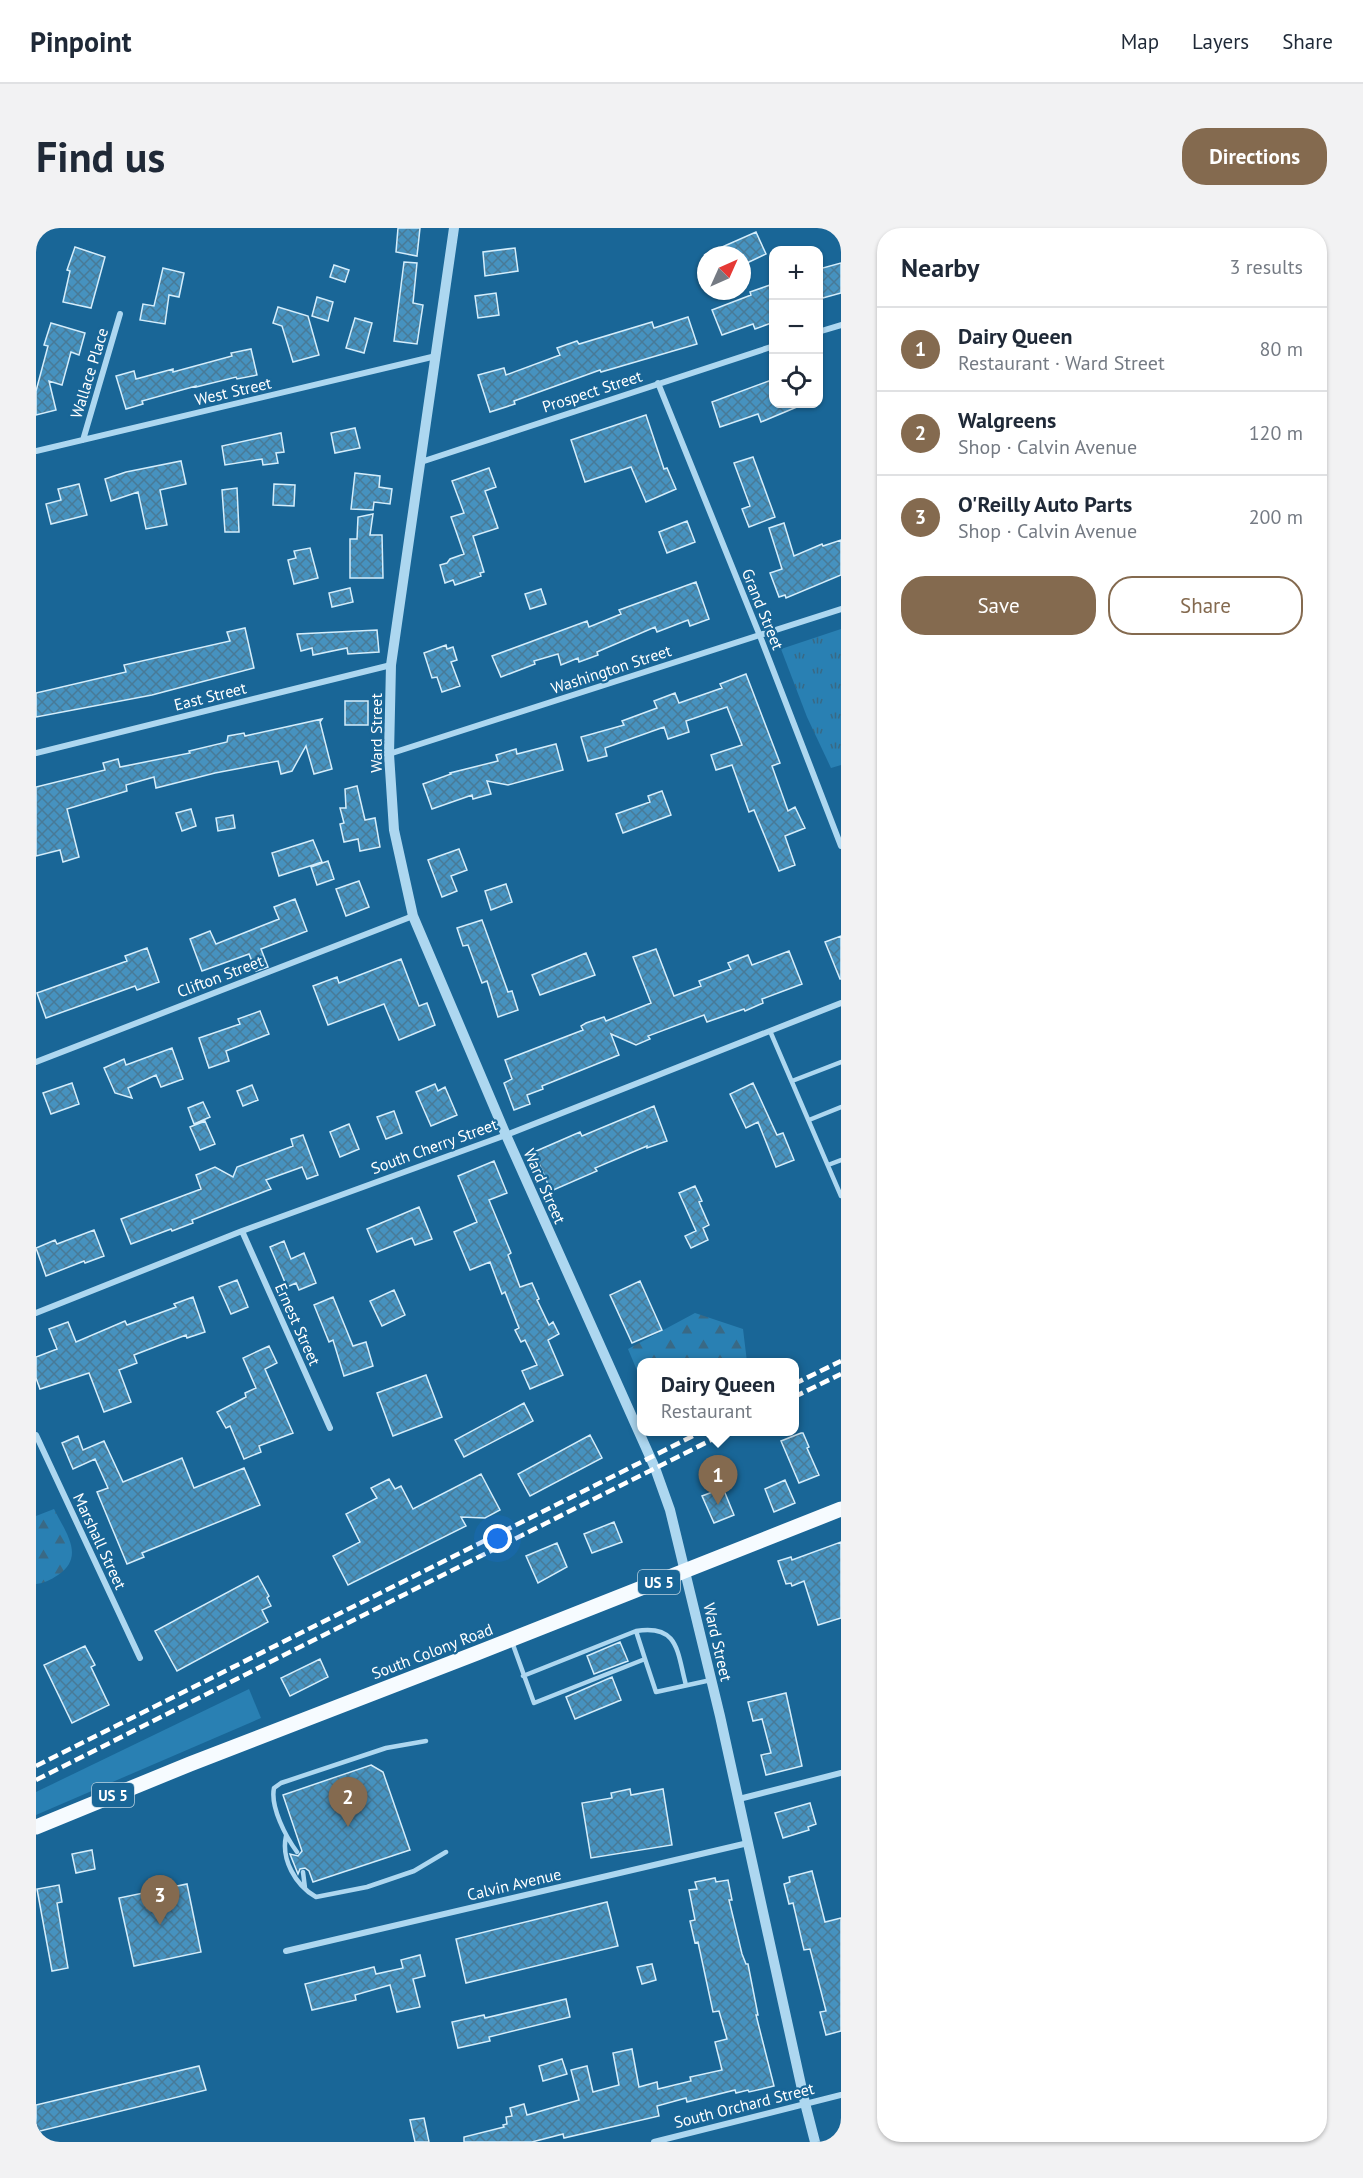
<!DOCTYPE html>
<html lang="en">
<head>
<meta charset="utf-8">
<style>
  body { margin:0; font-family:"PT Sans",sans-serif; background:#f2f2f3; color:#1f2937 }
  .controls { position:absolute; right:18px; top:18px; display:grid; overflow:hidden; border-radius:12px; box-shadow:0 2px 4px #0004 }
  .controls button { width:54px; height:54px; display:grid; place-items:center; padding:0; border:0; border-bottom:2px solid #e0e1e3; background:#fff; color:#1f2937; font:30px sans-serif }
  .compass { position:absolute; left:661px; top:18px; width:54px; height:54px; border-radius:50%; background:#fff; box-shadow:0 2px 4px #0004; rotate:45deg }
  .you { position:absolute; left:462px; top:1311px; width:21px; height:21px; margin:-15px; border:4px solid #fff; border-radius:50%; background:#1a73e8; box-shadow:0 0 0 9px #1a73e833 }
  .badge { display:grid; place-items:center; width:39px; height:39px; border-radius:50%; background:#846a4f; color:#fff; font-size:20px; font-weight:700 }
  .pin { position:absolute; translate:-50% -50px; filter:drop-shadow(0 2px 3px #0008) }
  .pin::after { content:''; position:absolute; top:32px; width:21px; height:18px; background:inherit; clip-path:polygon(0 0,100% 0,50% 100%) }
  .popup { position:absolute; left:601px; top:1130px; width:162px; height:78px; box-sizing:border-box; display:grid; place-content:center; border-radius:12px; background:#fff; filter:drop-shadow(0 2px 4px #0005); font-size:20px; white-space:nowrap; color:#747a83 }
  .popup b { font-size:22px; color:#1f2937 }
  .popup::after { content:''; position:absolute; left:50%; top:100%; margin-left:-12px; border:12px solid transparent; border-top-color:#fff }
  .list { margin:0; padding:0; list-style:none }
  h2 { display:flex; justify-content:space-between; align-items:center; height:78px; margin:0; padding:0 24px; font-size:26px }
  h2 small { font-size:20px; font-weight:400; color:#747a83 }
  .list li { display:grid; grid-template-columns:39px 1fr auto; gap:18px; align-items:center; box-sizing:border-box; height:84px; padding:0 24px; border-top:2px solid #e0e1e3 }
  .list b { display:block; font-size:22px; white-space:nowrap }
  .list p { margin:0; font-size:20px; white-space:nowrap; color:#747a83 }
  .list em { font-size:20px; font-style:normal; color:#747a83 }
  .actions { display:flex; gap:12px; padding:18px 24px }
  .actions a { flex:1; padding:14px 0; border:2px solid #846a4f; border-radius:24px; text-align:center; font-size:21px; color:#846a4f }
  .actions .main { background:#846a4f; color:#fff }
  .icon { flex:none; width:33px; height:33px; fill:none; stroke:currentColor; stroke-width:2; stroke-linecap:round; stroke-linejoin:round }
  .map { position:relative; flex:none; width:805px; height:1914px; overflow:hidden; border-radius:24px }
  header { display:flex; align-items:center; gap:36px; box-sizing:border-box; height:84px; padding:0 30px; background:#fff; border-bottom:2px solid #e0e1e3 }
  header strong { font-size:28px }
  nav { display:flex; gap:33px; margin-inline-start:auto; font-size:21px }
  .intro { display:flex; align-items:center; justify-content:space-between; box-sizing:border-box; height:144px; padding:0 36px }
  h1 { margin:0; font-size:42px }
  .button { padding:15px 27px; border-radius:24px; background:#846a4f; color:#fff; font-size:21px; font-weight:700 }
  main { display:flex; gap:36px; padding:0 36px }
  aside { flex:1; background:#fff; border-radius:24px; box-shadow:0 2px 4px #0004 }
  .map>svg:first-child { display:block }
  .green { fill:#2980b3 }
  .forest { fill:url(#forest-firs) }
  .park { fill:url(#park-tufts) }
  .building { fill:url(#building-cross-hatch); stroke:#d4edfb; stroke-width:1.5 }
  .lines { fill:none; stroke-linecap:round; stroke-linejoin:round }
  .service { stroke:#add7f0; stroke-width:4.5 }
  .minor { stroke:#add7f0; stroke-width:6 }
  .tertiary { stroke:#add7f0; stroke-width:10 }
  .primary { stroke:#f6fbff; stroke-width:15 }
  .rail { stroke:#fff; stroke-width:4.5; stroke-dasharray:10 4.5; stroke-linecap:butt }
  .labels { text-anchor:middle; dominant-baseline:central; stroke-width:4.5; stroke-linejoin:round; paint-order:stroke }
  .shield { fill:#196697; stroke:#bad1e0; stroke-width:1.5 }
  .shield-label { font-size:15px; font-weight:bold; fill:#fff }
  .street-label { font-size:16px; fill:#fff; stroke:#196697 }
</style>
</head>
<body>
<header>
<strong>Pinpoint</strong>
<nav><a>Map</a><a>Layers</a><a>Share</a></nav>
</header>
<div class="intro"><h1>Find us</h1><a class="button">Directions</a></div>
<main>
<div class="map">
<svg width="805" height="1914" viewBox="0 0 805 1914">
  <defs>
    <pattern id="forest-firs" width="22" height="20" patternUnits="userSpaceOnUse" patternTransform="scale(1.5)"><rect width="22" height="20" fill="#2980b3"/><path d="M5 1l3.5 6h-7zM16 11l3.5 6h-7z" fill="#396985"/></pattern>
    <pattern id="park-tufts" width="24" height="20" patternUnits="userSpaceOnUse" patternTransform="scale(1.5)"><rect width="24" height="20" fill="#2980b3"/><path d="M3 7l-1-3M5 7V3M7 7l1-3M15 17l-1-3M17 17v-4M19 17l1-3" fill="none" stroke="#396985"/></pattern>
    <pattern id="building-cross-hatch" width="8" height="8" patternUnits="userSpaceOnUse" patternTransform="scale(1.5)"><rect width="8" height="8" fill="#4692bf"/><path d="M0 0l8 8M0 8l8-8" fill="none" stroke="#487a97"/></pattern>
  </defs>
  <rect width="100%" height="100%" fill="#196697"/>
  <path class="green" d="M213 1461 225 1490 0 1587V1564Z"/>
  <path class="forest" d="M659 1085 707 1101 711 1134H606L605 1152 592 1121Z
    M18 1281C29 1304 50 1328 22 1347 14 1352 9 1355 0 1356V1288Z"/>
  <path class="park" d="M805 401V537L795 540 771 489 745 421Z"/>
  <path class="building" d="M362 0H384L381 28 360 24Z
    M720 4 730 26 711 35 707 27H668Z
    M39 19 69 29 55 80 27 74 34 43 31 42Z
    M479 20 482 43 449 48 447 24Z
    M368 34 381 35 377 75 387 77 381 116 358 113Z
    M805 35V65L783 71V41Z
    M298 37 313 42 309 54 294 49Z
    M127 40 148 45 143 69 133 67 129 96 104 92 107 76 118 78Z
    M734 57 738 66V94L719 101 717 96 686 107 676 82 715 67 714 64Z
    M460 65 463 87 442 90 439 68Z
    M281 69 297 74 292 93 276 88Z
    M242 79 272 88 283 127 257 134 246 98 237 95Z
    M652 89 661 116 565 144 564 142 478 173 479 176 454 184 442 147 468 140 470 147 524 127 521 120 541 113 543 116 616 94 618 100Z
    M319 90 336 95 328 125 310 120Z
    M15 95 49 105 43 127 35 124 26 157 13 153 20 182 0 187V163L12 118 8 117Z
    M215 121 221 147 201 151 200 149 160 159V158L106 173 107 176 90 181 80 148 98 143 100 151 137 141V144L196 128 195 125Z
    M738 151V176H768L725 194 722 186 684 199 676 174Z
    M610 187 628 241 631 240 640 261 610 274 595 239 549 254 535 212Z
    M319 200 324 220 299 225 295 205Z
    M245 205 248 224 240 225 242 235 227 237 226 231 189 237 186 218Z
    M717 229 739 289 713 299 706 281 714 278 698 235Z
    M145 233 150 256 124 262 131 297 110 301 102 264 75 273 69 251 90 244Z
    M453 240 460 259 449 263 462 300 437 308 448 344 444 345 445 348 419 357 417 352 409 355 404 337 411 335 414 331 428 326 415 289 428 285 416 253Z
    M319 245 344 248 343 259 356 261 354 276 338 274 337 282 315 281Z
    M43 256 51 287 15 296 10 276 25 272 22 261Z
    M238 256 259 257 258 278 237 277Z
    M201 260 203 304H189L186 262Z
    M337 286 334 307H346L347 350H314V311H321L322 289Z
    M651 293 659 314 631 325 623 304Z
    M748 295 758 328 786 316 787 318 805 312V347L750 370 749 367 743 369 734 345 746 341 733 300Z
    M274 320 282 350 258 356 252 332 260 330 258 323Z
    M660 354 673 391 654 398 652 392 621 404 619 399 561 424 562 427 543 434 542 430 525 437 522 426 498 433 499 436 465 449 456 428 551 393 553 399 585 386 583 382Z
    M314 360 317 374 296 379 293 365Z
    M505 361 510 376 494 381 489 366Z
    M209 400 218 440 116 467 0 489V465L90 444 88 437 194 413 191 404Z
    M341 402 343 424 312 426 311 420 277 427 276 420 265 423 261 406Z
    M410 417 411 421 417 419 421 432 415 434 424 458 406 464 401 449 396 450 388 425Z
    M710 446 744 535 736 538 752 583 759 579 769 600 749 608 759 637 743 643 718 582 713 584 696 537 680 542 675 527 706 517 691 479 650 493 653 504 632 511 628 499 569 520 571 528 552 533 545 509 588 497 586 493 621 480 618 473 639 465 643 475 686 460 684 456Z
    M309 473H332V497H309Z
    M286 491 284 494 296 541 278 546 270 518 256 543 245 546 242 533 179 545 120 560 118 549 90 557 91 563 31 581 43 629 27 634 24 622 0 628V559L69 542 67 535 82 531 84 539 154 525 153 523 191 514 192 508 208 505 209 508Z
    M520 516 527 542 472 557 451 553 455 566 437 571 436 567 396 581 387 556 415 546 414 545 462 533 460 527 480 521 481 526Z
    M321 558 329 592 339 590 344 619 324 623 322 611 308 614 304 596 308 595 304 580H310L309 561Z
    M626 563 635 587 587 605 580 586 614 574 612 568Z
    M155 581 160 598 146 603 140 585Z
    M197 587 199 600 182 603 180 590Z
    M277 612 286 634 243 648 236 625Z
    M423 621 431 642 415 648 421 663 406 669 392 632Z
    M292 633 298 651 281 657 275 639Z
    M323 653 333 679 310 688 300 661Z
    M470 656 476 674 455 682 449 663Z
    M259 671 271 703 225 721 232 739 220 743 213 726 166 743 154 711 174 703 180 716 243 691 238 679Z
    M446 692 472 764 476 763 482 782 462 789 451 753 446 755 432 717 427 718 421 700Z
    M805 708V751H804L789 714Z
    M111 720 123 754 101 762 99 758 10 790 1 765 91 733 89 728Z
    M620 721 638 768 665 758 663 753 695 741 692 735 712 727 716 737 753 723 766 756 726 771 727 775 709 783 708 781 671 794 668 787 612 808 614 811 600 817 575 806 583 827 506 858 507 861 491 867 494 876 478 882 468 855 476 851 469 832 547 802 545 798 550 795 568 789 570 793 615 775 597 729Z
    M550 725 559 747 504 767 496 747Z
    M365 731 383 778 391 775 399 797 363 812 348 776 292 797 277 758 301 749 303 755Z
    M224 783 233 806 190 823 193 833 173 840 163 810 204 796 202 791Z
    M136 820 147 851 125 859 120 847 92 860 96 870 79 865 68 840 88 831 90 837Z
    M36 855 43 876 15 886 7 865Z
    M717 855 741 907 747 905 758 932 740 939 722 894 710 900 694 866Z
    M399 856 402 863 409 859 421 887 395 898 380 864Z
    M216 857 222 872 207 878 201 863Z
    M167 874 174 889 158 896 152 880Z
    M618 878 631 913 611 920V918L559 940 561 943 515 963 498 924 544 904 546 908Z
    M358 883 366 905 350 911 341 889Z
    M169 893 179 916 164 922 154 899Z
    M313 896 323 921 304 929 294 904Z
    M267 907 282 947 271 951 266 939 230 952 235 961 156 992 157 995 136 1003 135 1001 95 1016 85 991 165 961 160 947 179 939 197 949 201 939 257 918 255 911Z
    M458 933 471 965 453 972 475 1025 472 1027 484 1059 496 1055 503 1071 501 1072 513 1097 517 1094 523 1106 512 1112 527 1147 494 1161 486 1143 501 1137 489 1112 485 1114 479 1102 483 1100 469 1064 466 1066 454 1034 434 1042 418 1004 441 994 422 948Z
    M659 958 666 973 663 974 673 997 667 1000 672 1012 655 1020 649 1008 660 1003 643 965Z
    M383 979 396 1011 379 1017 376 1010 341 1024 331 1001Z
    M58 1002 68 1028 49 1035 48 1033 10 1048 0 1020 19 1012 21 1016Z
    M248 1013 255 1031 268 1025 280 1055 263 1062 260 1055 251 1059 234 1019Z
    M201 1052 212 1079 195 1086 183 1059Z
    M604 1053 626 1102 596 1115 574 1067Z
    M358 1062 369 1087 346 1098 334 1073Z
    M157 1069 169 1104 151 1110 150 1107 98 1127 101 1135 83 1142 95 1174 68 1184 53 1145 4 1161 0 1150V1129L21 1121 13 1101 32 1094 40 1114 89 1093 91 1097 140 1079 138 1076Z
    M297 1069 317 1118 330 1114 337 1138 308 1148 297 1112 293 1114 278 1077Z
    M233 1118 241 1135 229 1141 257 1205 223 1218 225 1224 208 1231 194 1198 190 1200 181 1184 210 1169 209 1165 220 1160 207 1130Z
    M390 1147 406 1189 357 1208 341 1165Z
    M488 1175 497 1193 428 1229 419 1212Z
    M765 1205H767L773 1219 771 1220 783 1247 763 1255 745 1213Z
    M554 1207 566 1230 494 1268 482 1246Z
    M42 1208 47 1222 68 1213 87 1254 146 1230 158 1260 208 1240 224 1277 106 1325 108 1329 91 1336 61 1264 72 1260 59 1231 37 1241 26 1215Z
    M445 1246 464 1282 449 1290 425 1289 430 1298 312 1357 297 1328 324 1314 310 1286 341 1270 335 1260 353 1251 359 1261 365 1258 377 1281Z
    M749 1252 759 1275 738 1284 729 1261Z
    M687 1260 698 1287 678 1295 666 1268Z
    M578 1294 586 1314 556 1325 548 1306Z
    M805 1314V1390L782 1397 768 1353 756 1358 755 1355 750 1356 742 1333 755 1329 756 1332Z
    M521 1315 531 1339 502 1355 490 1328Z
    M222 1348 233 1368 231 1370 235 1378 226 1382 232 1394 141 1443 119 1403Z
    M584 1414 592 1433 558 1446 551 1428Z
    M49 1418 59 1437 55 1439 73 1477 36 1495 8 1437Z
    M284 1431 292 1449 254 1468 245 1450Z
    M576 1449 585 1472 539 1491 530 1469Z
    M750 1465 766 1538 730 1547 725 1527 735 1525 726 1491 717 1493 712 1474Z
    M335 1537 347 1544 374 1622 277 1654 273 1643 269 1640 264 1641 262 1646 254 1626 262 1628 266 1623 247 1567Z
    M594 1561 595 1567 627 1561 636 1617 555 1630 546 1575 576 1570 575 1565Z
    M774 1575 780 1596 772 1599 773 1602 747 1610 739 1585Z
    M56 1622 59 1641 40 1645 36 1626Z
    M776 1643 789 1694 805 1690V1803L790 1807 784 1784 790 1783 774 1721 768 1722 757 1675 753 1676 748 1656 754 1654 753 1649Z
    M679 1650 680 1654 692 1652 696 1672H693L706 1726 710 1736H712L722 1787H720L738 1858 713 1864 712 1862 700 1865 699 1862 651 1874 650 1870 621 1878 623 1888 528 1910 527 1906 496 1914H428V1909L468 1899 467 1897 471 1896 470 1889 476 1888 474 1880 488 1876 491 1887 543 1872 535 1842 551 1838 557 1864 583 1857 577 1825 596 1821 603 1859 621 1854 622 1861 655 1853 654 1849 686 1842 679 1814 691 1811 683 1783 677 1784 662 1714 659 1715 654 1693 659 1692 653 1662 661 1661 659 1654Z
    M151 1656 165 1724 98 1738 83 1670Z
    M23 1657 26 1674 21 1675 32 1740 16 1743 1 1661Z
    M571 1674 582 1718 430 1755 420 1711Z
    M384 1727 389 1748 377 1751 384 1779 361 1784 354 1757 319 1767 320 1772 276 1782 269 1756 338 1739 340 1746 367 1740 365 1732Z
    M616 1736 620 1752 606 1756 601 1739Z
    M530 1771 534 1789 453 1809 454 1813 422 1820 416 1794 448 1787 449 1790Z
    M526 1831 531 1846 507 1853 503 1838Z
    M163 1838 170 1862 0 1904V1877Z
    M388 1890 393 1914H379L374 1892Z"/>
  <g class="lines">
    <path class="service" d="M734 803 805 968
      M756 853 805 834
      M773 892 805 879
      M792 937 805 932
      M600 1403C643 1396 641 1424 650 1457
      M476 1414 498 1475 609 1431 620 1464 675 1452
      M487 1448 600 1403 609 1431
      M250 1608C245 1631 259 1657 280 1669L331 1659 378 1643 410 1624
      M261 1624C250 1609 234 1579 238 1560L245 1555 350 1520 390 1513
      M267 1644 269 1660"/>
    <path class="minor" d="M782 104 805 97
      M622 155 724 408 805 618
      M47 212 84 86
      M0 223 400 128
      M385 234 738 118
      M0 525 355 437
      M353 526 805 381
      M0 834 377 688
      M206 1003 294 1200
      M0 1085 206 1003 470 907 805 775
      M0 1207 104 1430
      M703 1571 805 1545
      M250 1723 712 1615
      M618 1914 805 1867"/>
    <path class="tertiary" d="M418 0 355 437 353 526 358 602 377 688 470 907 619 1240 634 1282 684 1488 769 1875 779 1914"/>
    <path class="primary" d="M0 1599 154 1536 441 1425 805 1281"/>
    <path class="rail" d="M758 1156 805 1133
      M758 1169 805 1146
      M0 1538 665 1204
      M0 1552 691 1204"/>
  </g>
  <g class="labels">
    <g class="shield">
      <rect x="602" y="1342" width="42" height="24" rx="4.5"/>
      <rect x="56" y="1555" width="42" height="24" rx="4.5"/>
    </g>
    <g class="shield-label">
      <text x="623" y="1354">US 5</text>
      <text x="77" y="1567">US 5</text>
    </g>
    <g class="street-label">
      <text transform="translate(53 145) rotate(-73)">Wallace Place</text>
      <text transform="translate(197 163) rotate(-13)">West Street</text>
      <text transform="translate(556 163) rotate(-18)">Prospect Street</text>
      <text transform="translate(727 381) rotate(68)">Grand Street</text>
      <text transform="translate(575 441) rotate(-18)">Washington Street</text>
      <text transform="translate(174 468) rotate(-14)">East Street</text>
      <text transform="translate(340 505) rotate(-90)">Ward Street</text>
      <text transform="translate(184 748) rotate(-21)">Clifton Street</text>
      <text transform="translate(398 918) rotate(-20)">South Cherry Street</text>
      <text transform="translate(509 958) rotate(66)">Ward Street</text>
      <text transform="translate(262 1096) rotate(66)">Ernest Street</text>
      <text transform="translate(64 1313) rotate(65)">Marshall Street</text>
      <text transform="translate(682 1414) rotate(77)">Ward Street</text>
      <text transform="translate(396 1423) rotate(-21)">South Colony Road</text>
      <text transform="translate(478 1656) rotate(-13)">Calvin Avenue</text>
      <text transform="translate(708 1877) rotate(-14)">South Orchard Street</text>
    </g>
  </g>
</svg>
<div class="controls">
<button>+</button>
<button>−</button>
<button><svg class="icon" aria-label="locate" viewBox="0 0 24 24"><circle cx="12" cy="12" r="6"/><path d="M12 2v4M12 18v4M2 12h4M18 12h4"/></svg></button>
</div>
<svg class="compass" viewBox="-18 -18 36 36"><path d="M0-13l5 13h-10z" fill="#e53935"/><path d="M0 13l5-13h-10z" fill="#747a83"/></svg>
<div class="you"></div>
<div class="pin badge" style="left:682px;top:1277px">1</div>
<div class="popup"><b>Dairy Queen</b>Restaurant</div>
<div class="pin badge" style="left:312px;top:1599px">2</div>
<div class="pin badge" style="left:124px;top:1697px">3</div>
</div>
<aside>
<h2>Nearby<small>3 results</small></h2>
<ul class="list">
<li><span class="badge">1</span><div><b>Dairy Queen</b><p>Restaurant · Ward Street</p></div><em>80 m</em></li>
<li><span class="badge">2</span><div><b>Walgreens</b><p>Shop · Calvin Avenue</p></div><em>120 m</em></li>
<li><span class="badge">3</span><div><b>O'Reilly Auto Parts</b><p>Shop · Calvin Avenue</p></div><em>200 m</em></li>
</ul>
<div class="actions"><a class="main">Save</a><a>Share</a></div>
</aside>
</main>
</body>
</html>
